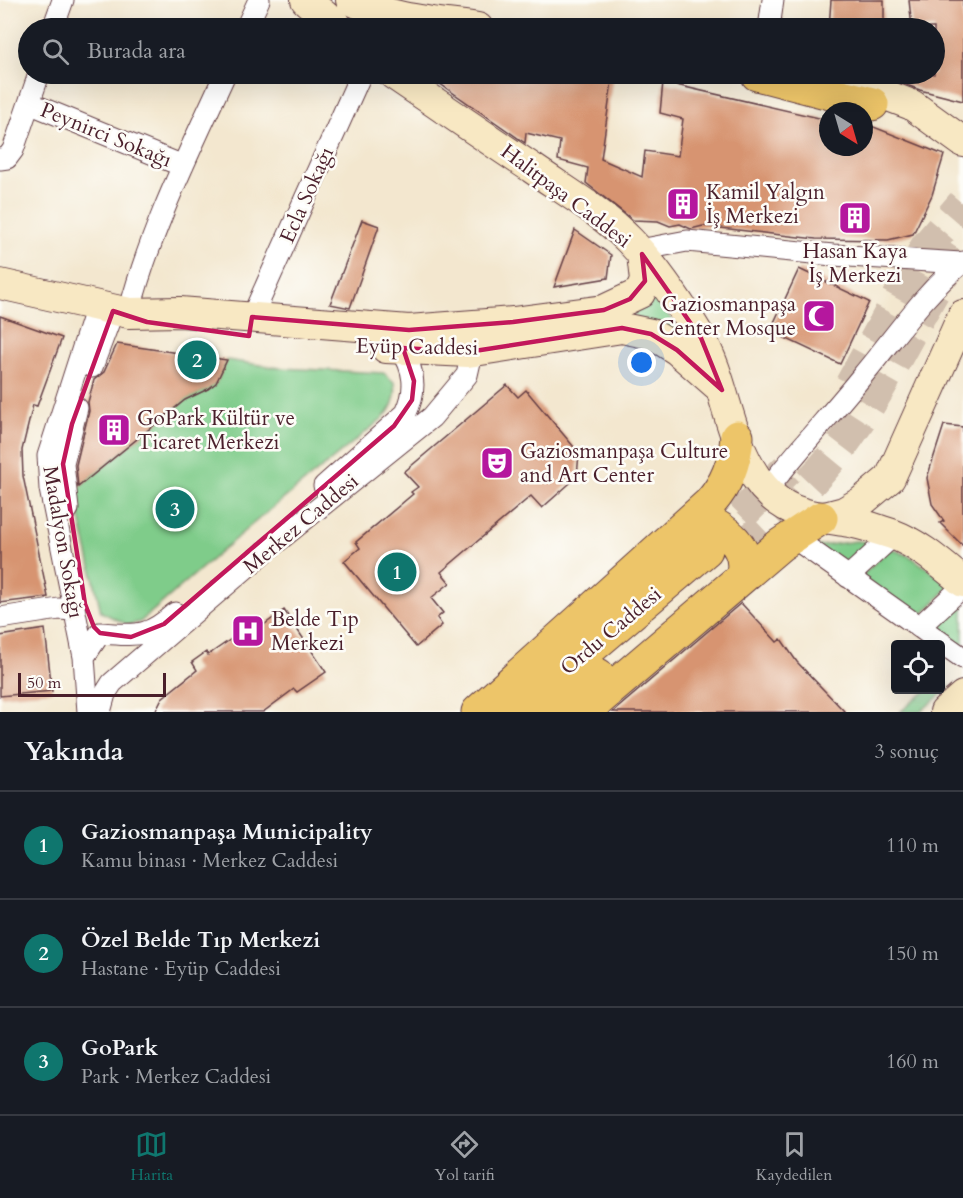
<!DOCTYPE html>
<html lang="tr">
<head>
<meta charset="utf-8">
<style>
  body { margin:0; font-family:Cardo,serif; background:#242831; color:#f1f3f6 }
  .controls { position:absolute; right:18px; bottom:18px; display:grid; overflow:hidden; border-radius:6px; box-shadow:0 6px 24px #0002 }
  .controls button { width:54px; height:54px; display:grid; place-items:center; padding:0; border:0; border-bottom:2px solid #363941; background:#171b24; color:#f1f3f6; font:30px sans-serif }
  .compass { position:absolute; left:819px; top:102px; width:54px; height:54px; border-radius:50%; background:#171b24; box-shadow:0 6px 24px #0002; rotate:143deg }
  .scale { position:absolute; left:18px; bottom:15px; width:148px; box-sizing:border-box; padding-left:6px; border:3px solid #4a1f2b; border-top:0; font-size:16px; line-height:21px; white-space:nowrap; color:#4a1f2b; -webkit-text-stroke:4px #fdfcf7; paint-order:stroke }
  .you { position:absolute; left:642px; top:363px; width:21px; height:21px; margin:-15px; border:4px solid #fff; border-radius:50%; background:#1a73e8; box-shadow:0 0 0 9px #1a73e833 }
  .badge { display:grid; place-items:center; width:39px; height:39px; border-radius:50%; background:#0f766e; color:#fff; font-size:20px; font-weight:700 }
  .pin { position:absolute; translate:-50% -50%; border:3px solid #fff; box-shadow:0 2px 6px #0006 }
  .list { margin:0; padding:0; list-style:none }
  h2 { display:flex; justify-content:space-between; align-items:center; height:78px; margin:0; padding:0 24px; font-size:26px }
  h2 small { font-size:20px; font-weight:400; color:#9ea1a6 }
  .list li { display:grid; grid-template-columns:39px 1fr auto; gap:18px; align-items:center; box-sizing:border-box; height:108px; padding:0 24px; border-top:2px solid #363941 }
  .list b { display:block; font-size:22px; white-space:nowrap }
  .list p { margin:0; font-size:20px; white-space:nowrap; color:#9ea1a6 }
  .list em { font-size:20px; font-style:normal; color:#9ea1a6 }
  .icon { flex:none; width:33px; height:33px; fill:none; stroke:currentColor; stroke-width:2; stroke-linecap:round; stroke-linejoin:round }
  .map { position:relative; flex:none; width:963px; height:712px; overflow:hidden }
  .search { position:absolute; background:#171b24; box-shadow:0 6px 24px #0002; left:18px; right:18px; top:18px; height:66px; display:flex; align-items:center; gap:15px; box-sizing:border-box; padding:0 21px; border-radius:33px; color:#9ea1a6; font-size:22px }
  .sheet { height:402px; background:#171b24 }
  nav { display:flex; justify-content:space-around; align-items:center; box-sizing:border-box; height:84px; border-top:2px solid #363941; background:#171b24; font-size:16px; color:#9ea1a6 }
  nav a { display:grid; justify-items:center; gap:3px }
  nav .on { color:#0f766e }
  .map>svg:first-child { display:block }
  .green { fill:#7fcc8a; stroke:#64765a; stroke-width:1.5 }
  .building { fill:#d79471 }
  .lines { fill:none; stroke-linecap:round; stroke-linejoin:round }
  .primary-tunnel { stroke:#d1bfae; stroke-width:33; stroke-dasharray:33 16; stroke-linecap:butt }
  .street-casing { stroke:#633d44; stroke-width:23 }
  .secondary-casing { stroke:#633d44; stroke-width:32 }
  .primary-casing { stroke:#633d44; stroke-width:35 }
  .street { stroke:#fff; stroke-width:21 }
  .secondary { stroke:#f8e8c3; stroke-width:30 }
  .primary { stroke:#edc569; stroke-width:33 }
  .marked { fill:none; stroke:#c2185b; stroke-width:4.5; stroke-linejoin:round }
  .labels { text-anchor:middle; dominant-baseline:central; stroke-width:5; stroke-linejoin:round; paint-order:stroke }
  .street-label { font-size:21px; fill:#4a1f2b; stroke:#fdfcf7 }
  .poi-label { font-size:21px; fill:#4a1f2b; stroke:#fdfcf7; text-anchor:start }
</style>
</head>
<body>
<div class="map">
<svg width="963" height="712" viewBox="0 0 963 712">
  <rect width="100%" height="100%" fill="#fdfcf7"/>
  <filter id="ink" filterUnits="userSpaceOnUse"><feTurbulence type="fractalNoise" baseFrequency=".0167" numOctaves="2"/><feDisplacementMap in="SourceGraphic" scale="12" xChannelSelector="R" yChannelSelector="G"/><feConvolveMatrix kernelMatrix="1 2 1 2 8 2 1 2 1" color-interpolation-filters="sRGB"/></filter>
  <filter id="wash" filterUnits="userSpaceOnUse"><feTurbulence type="fractalNoise" baseFrequency=".008" numOctaves="4" result="noise"/><feDisplacementMap in="SourceGraphic" scale="24" xChannelSelector="R" yChannelSelector="G"/><feGaussianBlur stdDeviation="1.35" result="paint"/><feColorMatrix in="noise" values="0 0 0 0 0 0 0 0 0 0 0 0 0 0 0 0 0 1.4 0 .05"/><feComposite in="paint" operator="in"/></filter>
  <g filter="url(#wash)">
    <rect width="100%" height="100%" fill="#f3e7cf"/>
    <path class="green" d="M655 296 683 336 640 321 627 312Z
      M227 360 280 368 384 373 395 383C397 397 393 408 383 418L249 527 140 622 128 625 101 612 74 491 185 400 208 389 216 383Z
      M856 541 875 543 846 571 813 547Z
      M890 548 911 557 951 585 918 619 860 577Z
      M960 602 963 605V655L928 628Z
      M942 677 950 687 920 712H900L927 690H940Z"/>
    <g id="blocks">
      <path class="building" d="M831 0H884V28H829Z
        M909 0H963V101L920 90 878 74H934V28H912Z
        M426 74H613L601 159 642 177 645 151 678 156 683 119 660 113 663 82 828 120V147H864V123L944 155 932 195 913 234 888 240 816 239 703 226 691 229 680 224 670 226 658 221 633 220 586 183 588 168 558 160 560 141 526 133 525 143Z
        M362 220 379 226 350 308 330 304Z
        M575 230 611 255 608 278 554 287Z
        M799 269 869 302 840 364 770 331Z
        M0 316 62 338 37 406 33 405 22 450 23 476 48 597 0 603Z
        M117 344 227 360 216 383 208 389 185 400 78 487 76 465 89 411 88 402 94 380 104 372Z
        M507 385 518 397 526 390 579 453 577 477 542 508 531 496 441 572 450 583 431 598 443 613 437 618 442 625 416 647 344 561 360 548 356 542 413 494 411 492 418 487 404 472Z
        M944 425 963 427V546L940 523 944 521 932 504 927 478Z
        M741 603 777 642 781 639 797 662 845 712H613Z
        M284 610 326 672 297 692 294 689 263 712H155L162 698 197 670 192 662 206 652 208 655 253 624 257 630Z
        M45 629 52 691 0 696V636Z"/>
    </g>
  </g>
  <g filter="url(#ink)">
    <use href="#blocks" fill-opacity="0" stroke="#633d44" stroke-width="1.5"/>
    <g class="lines">
      <path class="primary-tunnel" d="M851 385 927 246 963 204
        M706 550 787 469
        M739 551C779 513 823 475 854 428 894 369 922 303 963 244"/>
      <g class="street-casing">
        <path id="street" d="M53 28 63 0
          M246 28 259 0
          M769 28 773 0
          M29 103 183 166
          M0 159 7 158 13 150 39 74
          M650 248 687 241 833 255 961 263
          M129 313C150 230 190 151 225 74
          M252 317 361 74
          M92 367 113 311
          M774 481C803 444 834 411 863 375 896 336 923 294 963 262
          M324 486 406 413C417 390 415 369 400 348
          M68 509 63 464 77 408
          M801 543 963 658
          M848 577 894 535
          M0 618 59 609 74 610
          M919 627 959 590
          M84 657 100 633C136 635 146 639 175 613
          M88 712 84 657 50 489 48 456 96 307
          M100 712 105 694 112 683 268 549 432 417 467 375 470 362 468 352"/>
      </g>
      <g class="secondary-casing">
        <path id="secondary" d="M306 0 339 28
          M351 0C390 19 435 22 478 28
          M393 74C439 105 485 137 532 168 565 191 602 212 630 241 657 269 680 304 700 337 729 386 728 456 772 496 793 515 818 517 844 521 860 523 876 529 892 534 919 544 941 564 963 582
          M831 74 912 105 963 142
          M0 284 129 313 180 312 409 330 513 322 604 310 640 293 645 281 642 254
          M386 348 468 352 622 328 651 334 663 341 677 350 717 385
          M821 518 844 512 861 502 890 478 963 315
          M945 712 963 696"/>
      </g>
      <g class="primary-casing">
        <path id="primary" d="M757 74 872 104
          M696 516C722 527 752 545 742 577
          M478 712 710 503C726 485 735 462 737 437
          M515 712 706 550
          M553 712 598 675
          M584 712 780 545 821 518"/>
      </g>
      <use href="#street" class="street"/>
      <use href="#secondary" class="secondary"/>
      <use href="#primary" class="primary"/>
    </g>
  </g>
  <path class="marked" d="M642 254 701 338 722 390 677 350 651 334 622 328 468 352 403 348 414 381 412 400 394 426 164 624 131 637 100 633 94 627 85 604 63 464 72 424 113 311 147 322 249 336 252 317 409 330 513 322 604 310 630 299 645 281Z"/>
  <defs>
    <g id="building-square" transform="scale(1.725)"><rect x="-9" y="-9" width="18" height="18" rx="4" fill="#b5179e" stroke="#fdfcf7"/><path d="M-4-6H4V6H1V3H-1V6H-4ZM-2.5-4.3h1.7v1.8h-1.7ZM.8-4.3h1.7v1.8H.8ZM-2.5-1h1.7V.8h-1.7ZM.8-1h1.7V.8H.8Z" fill="#fff"/></g>
    <g id="mosque-square" transform="scale(1.725)"><rect x="-9" y="-9" width="18" height="18" rx="4" fill="#b5179e" stroke="#fdfcf7"/><path d="M3.5-4.9A6 6 0 1 0 3.5 4.9A5 5 0 1 1 3.5-4.9Z" fill="#fff"/></g>
    <g id="theatre-square" transform="scale(1.725)"><rect x="-9" y="-9" width="18" height="18" rx="4" fill="#b5179e" stroke="#fdfcf7"/><path d="M-5-5.5Q0-4 5-5.5V0Q5 5 0 6Q-5 5-5 0ZM-3.3-2.5H-1v1.5H-3.3ZM1-2.5H3.3v1.5H1ZM-2.8 1Q0 5.5 2.8 1Z" fill="#fff"/></g>
    <g id="hospital-square" transform="scale(1.725)"><rect x="-9" y="-9" width="18" height="18" rx="4" fill="#b5179e" stroke="#fdfcf7"/><path d="M-5-5h3v3.5h4V-5h3V5h-3V1.5h-4V5h-3Z" fill="#fff"/></g>
  </defs>
  <g fill-rule="evenodd">
    <use href="#building-square" x="683" y="204"/>
    <use href="#building-square" x="855" y="218"/>
    <use href="#mosque-square" x="819" y="316"/>
    <use href="#building-square" x="114" y="430"/>
    <use href="#theatre-square" x="497" y="463"/>
    <use href="#hospital-square" x="248" y="631"/>
  </g>
  <g class="labels">
    <g class="street-label">
      <text transform="translate(106 135) rotate(22)">Peynirci Sokağı</text>
      <text transform="translate(307 195) rotate(-66)">Ecla Sokağı</text>
      <text transform="translate(566 196) rotate(37)">Halitpaşa Caddesi</text>
      <text transform="translate(417 347) rotate(1)">Eyüp Caddesi</text>
      <text transform="translate(301 524) rotate(-40)">Merkez Caddesi</text>
      <text transform="translate(63 542) rotate(80)">Madalyon Sokağı</text>
      <text transform="translate(611 631) rotate(-40)">Ordu Caddesi</text>
    </g>
    <g class="poi-label">
      <text x="706" y="192">Kamil Yalgın<tspan x="706" dy="24">İş Merkezi</tspan></text>
      <text x="855" y="251" text-anchor="middle">Hasan Kaya<tspan x="855" dy="24">İş Merkezi</tspan></text>
      <text x="796" y="304" text-anchor="end">Gaziosmanpaşa<tspan x="796" dy="24">Center Mosque</tspan></text>
      <text x="137" y="418">GoPark Kültür ve<tspan x="137" dy="24">Ticaret Merkezi</tspan></text>
      <text x="520" y="451">Gaziosmanpaşa Culture<tspan x="520" dy="24">and Art Center</tspan></text>
      <text x="271" y="619">Belde Tıp<tspan x="271" dy="24">Merkezi</tspan></text>
    </g>
  </g>
</svg>
<div class="controls">
<button><svg class="icon" aria-label="locate" viewBox="0 0 24 24"><circle cx="12" cy="12" r="6"/><path d="M12 2v4M12 18v4M2 12h4M18 12h4"/></svg></button>
</div>
<svg class="compass" viewBox="-18 -18 36 36"><path d="M0-13l5 13h-10z" fill="#e53935"/><path d="M0 13l5-13h-10z" fill="#9ea1a6"/></svg>
<div class="scale">50 m</div>
<div class="you"></div>
<div class="pin badge" style="left:397px;top:572px">1</div>
<div class="pin badge" style="left:197px;top:360px">2</div>
<div class="pin badge" style="left:175px;top:509px">3</div>
<div class="search"><svg class="icon" aria-label="search" viewBox="0 0 24 24"><circle cx="10" cy="10" r="6"/><path d="M15 15l6 6"/></svg>Burada ara</div>
</div>
<section class="sheet">
<h2>Yakında<small>3 sonuç</small></h2>
<ul class="list">
<li><span class="badge">1</span><div><b>Gaziosmanpaşa Municipality</b><p>Kamu binası · Merkez Caddesi</p></div><em>110 m</em></li>
<li><span class="badge">2</span><div><b>Özel Belde Tıp Merkezi</b><p>Hastane · Eyüp Caddesi</p></div><em>150 m</em></li>
<li><span class="badge">3</span><div><b>GoPark</b><p>Park · Merkez Caddesi</p></div><em>160 m</em></li>
</ul>
</section>
<nav>
<a class="on"><svg class="icon" aria-label="map" viewBox="0 0 24 24"><path d="M3 6l6-2 6 2 6-2v14l-6 2-6-2-6 2zM9 4v14M15 6v14"/></svg>Harita</a>
<a><svg class="icon" aria-label="directions" viewBox="0 0 24 24"><path d="M12 3l9 9-9 9-9-9zM9 14v-3h6M13 9l2 2-2 2"/></svg>Yol tarifi</a>
<a><svg class="icon" aria-label="saved" viewBox="0 0 24 24"><path d="M7 4h10v16l-5-4-5 4z"/></svg>Kaydedilen</a>
</nav>
</body>
</html>
